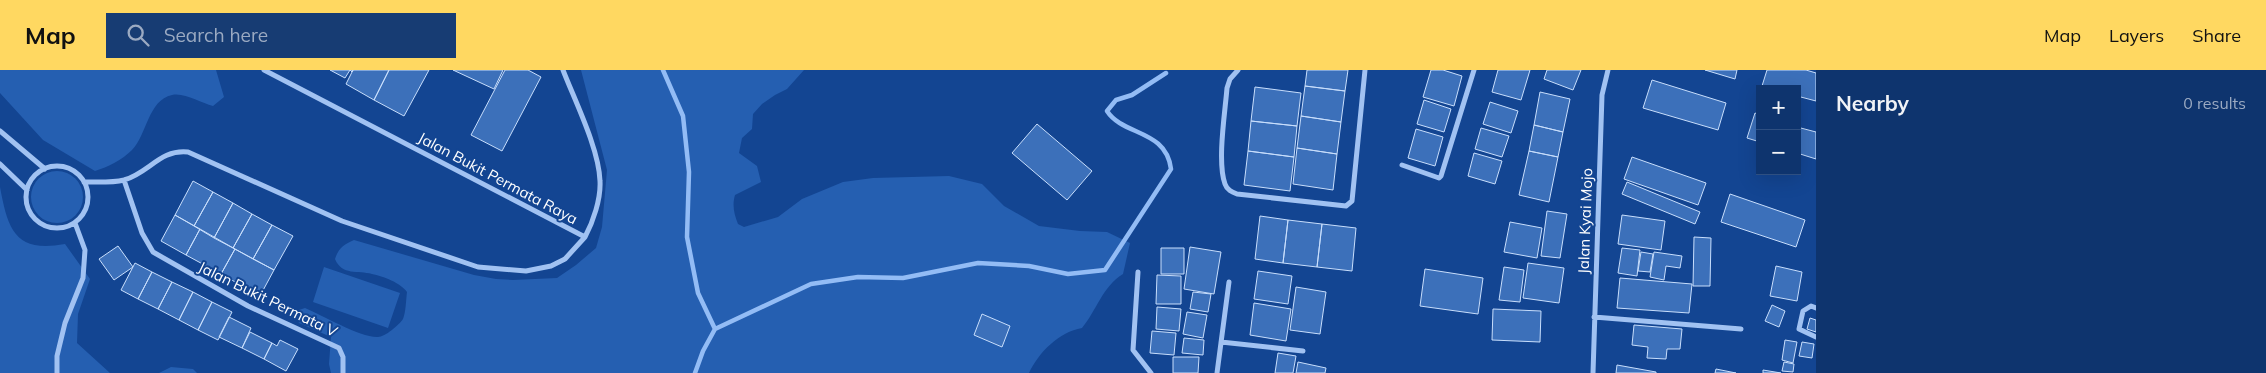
<!DOCTYPE html>
<html lang="en">
<head>
<meta charset="utf-8">
<style>
  body { margin:0; font-family:Mulish,sans-serif; background:#173c73; color:#f1f3f6 }
  .controls { position:absolute; right:15px; top:15px; display:grid; overflow:hidden; border-radius:0px; box-shadow:0 5px 20px #0002 }
  .controls button { width:45px; height:45px; display:grid; place-items:center; padding:0; border:0; border-bottom:1px solid #2e4f81; background:#0e346e; color:#f1f3f6; font:25px sans-serif }
  .list { margin:0; padding:0; list-style:none }
  h2 { display:flex; justify-content:space-between; align-items:center; height:65px; margin:0; padding:0 20px; font-size:21px }
  h2 small { font-size:16px; font-weight:400; color:#9baac2 }
  .icon { flex:none; width:28px; height:28px; fill:none; stroke:currentColor; stroke-width:2; stroke-linecap:round; stroke-linejoin:round }
  .map { position:relative; flex:none; width:1816px; height:303px; overflow:hidden }
  header { display:flex; align-items:center; gap:30px; box-sizing:border-box; height:70px; padding:0 25px; background:#ffd861; color:#111 }
  header strong { font-size:24px }
  nav { display:flex; gap:28px; margin-inline-start:auto; font-size:18px }
  .search { width:350px; height:45px; background:#173c73; display:flex; align-items:center; gap:12px; box-sizing:border-box; padding:0 18px; border-radius:0px; color:#9baac2; font-size:19px }
  main { display:flex }
  aside { flex:1; background:#0e346e }
  .map>svg:first-child { display:block }
  .green { fill:#255fb1 }
  .lines { fill:none; stroke-linecap:round; stroke-linejoin:round }
  .stream { stroke:#93bcf5; stroke-width:4.5 }
  .building { fill:#3c70ba; stroke:#c8defc }
  .street { stroke:#a1c2f2; stroke-width:5 }
  .labels { text-anchor:middle; dominant-baseline:central; stroke-width:4; stroke-linejoin:round; paint-order:stroke }
  .street-label { font-size:15px; fill:#fff; stroke:#134592 }
</style>
</head>
<body>
<header>
<strong>Map</strong>
<div class="search"><svg class="icon" aria-label="search" viewBox="0 0 24 24"><circle cx="10" cy="10" r="6"/><path d="M15 15l6 6"/></svg>Search here</div>
<nav><a>Map</a><a>Layers</a><a>Share</a></nav>
</header>
<main>
<div class="map">
<svg width="1816" height="303" viewBox="0 0 1816 303">
  <rect width="100%" height="100%" fill="#134592"/>
  <path class="green" d="M0 0H216L224 27 213 36C201 33 184 22 172 25 148 30 147 65 132 80 122 90 108 97 95 101L43 70 0 23Z
    M581 0H804L787 19 775 25 762 34 753 44 752 59 742 68 739 83 757 96 761 112 735 125C732 135 734 144 738 154L744 157 778 147 802 129 843 112 873 108 949 106 982 114 1004 136 1039 156 1080 161 1107 162 1130 173 1123 204C1102 217 1097 240 1082 258 1059 262 1039 282 1029 303H331L329 294 331 267 299 253 296 247 299 240 305 238C322 245 361 268 378 267 385 267 399 255 403 249 406 242 406 229 407 222 401 213 383 206 372 204 358 200 342 206 335 189 338 179 344 174 354 170L474 205 496 209 513 210 557 208 576 195 596 178 602 157 607 100Z
    M31 127a26 26 0 1 1 52 0a26 26 0 1 1-52 0Z
    M0 117C8 160 15 183 65 174L90 209 78 244 77 273 110 303H0Z
    M324 197 400 223 388 258 313 232Z
    M171 297 193 299 197 303H159Z"/>
  <g class="lines">
    <path class="stream" d="M663 0 683 46 689 102 687 167 698 223 715 259
      M695 303 703 281 715 259 811 214 858 207 903 208 978 193 1029 196 1068 204 1105 200 1171 99C1166 59 1123 66 1107 41L1116 30 1132 25 1166 3"/>
  </g>
  <path class="building" d="M330 0H353L352 2 350 0 345 8Z
    M353 0H389L374 30 346 14Z
    M389 0H429L404 46 374 30Z
    M453 0H503L494 19Z
    M505 0H528L541 7 502 81 471 65Z
    M1307 0H1348L1345 21 1305 16Z
    M1431 0H1443L1462 6 1454 36 1423 27Z
    M1498 0H1530L1521 30 1492 22Z
    M1547 0H1581L1573 20 1544 9Z
    M1705 0H1737L1735 9Z
    M1767 0H1806L1816 3V31L1797 26V19H1771L1762 16Z
    M1652 10 1726 33 1718 60 1643 38Z
    M1305 16 1345 21 1341 52 1301 46Z
    M1255 17 1301 23 1297 56 1251 51Z
    M1540 22 1570 29 1563 62 1534 55Z
    M1424 30 1451 39 1444 62 1417 54Z
    M1490 32 1518 41 1511 63 1483 54Z
    M1755 43 1760 45V72L1747 68Z
    M1301 46 1341 52 1337 84 1297 78Z
    M1251 51 1297 56 1294 87 1248 81Z
    M1037 54 1092 101 1067 130 1012 83Z
    M1534 55 1563 62 1558 87 1529 81Z
    M1797 57 1816 62V89L1797 83Z
    M1481 58 1509 66 1502 87 1475 79Z
    M1416 59 1443 67 1435 96 1408 88Z
    M1297 78 1337 84 1333 120 1293 114Z
    M1248 81 1294 87 1290 121 1244 115Z
    M1529 81 1558 87 1549 132 1519 125Z
    M1474 83 1502 91 1495 114 1468 106Z
    M1632 87 1706 113 1698 135 1624 109Z
    M193 111 213 122 194 156 175 145Z
    M1627 112 1700 142 1695 154 1622 124Z
    M213 122 233 133 214 168 194 156Z
    M1730 124 1805 150 1796 177 1721 152Z
    M233 133 252 144 233 178 214 168Z
    M1547 141 1567 144 1560 188 1541 186Z
    M252 144 272 155 253 189 233 178Z
    M175 145 200 159 186 185 161 171Z
    M1622 145 1665 151 1661 180 1618 174Z
    M1260 146 1288 150 1283 193 1255 189Z
    M1288 150 1322 154 1317 197 1283 193Z
    M1510 152 1542 158 1537 188 1504 182Z
    M1322 154 1356 158 1352 201 1317 197Z
    M272 155 293 166 274 200 253 189Z
    M200 159 235 179 221 204 186 185Z
    M1694 167 1711 168 1710 216H1693Z
    M118 176 133 197 114 210 99 189Z
    M1190 177 1221 182 1214 224 1184 219Z
    M1161 178H1184V204H1161Z
    M1622 178 1640 180 1637 206 1618 203Z
    M235 179 274 200 260 226 221 204Z
    M1641 182 1653 184 1650 202 1638 201Z
    M1654 182 1682 186 1680 198 1666 196 1664 210 1650 207Z
    M135 193 152 202 138 229 121 220Z
    M1528 193 1564 198 1559 233 1523 228Z
    M1776 196 1802 202 1797 231 1770 226Z
    M1504 197 1524 200 1520 232 1499 230Z
    M1425 199 1483 208 1478 244 1420 236Z
    M1258 201 1292 206 1288 234 1254 229Z
    M152 202 172 212 158 239 138 229Z
    M1157 205 1181 206V234H1156Z
    M1620 208 1692 214 1689 243 1617 238Z
    M172 212 193 222 179 250 158 239Z
    M1296 217 1326 222 1320 264 1290 260Z
    M193 222 212 232 198 260 179 250Z
    M1193 222 1211 224 1208 242 1190 239Z
    M212 232 232 242 218 270 198 260Z
    M1254 233 1291 239 1286 271 1250 265Z
    M1772 235 1785 241 1779 257 1765 251Z
    M1157 237 1181 239 1179 261 1156 259Z
    M1493 239 1541 241 1540 272 1492 270Z
    M1187 242 1207 245 1203 268 1183 264Z
    M982 244 1010 256 1002 277 974 265Z
    M229 247 251 258 242 278 219 267Z
    M1810 248 1816 250V262L1807 259Z
    M1634 255 1682 259 1680 279H1667L1666 289 1647 288 1648 277 1632 275Z
    M1152 261 1176 263 1174 285 1150 283Z
    M250 262 272 273 264 289 242 278Z
    M1184 268 1204 270 1203 285 1182 283Z
    M280 270 298 279 286 301 264 289 272 273 277 276Z
    M1785 270 1797 272 1793 293 1782 290Z
    M1802 272 1814 274 1812 288 1799 286Z
    M1278 283 1296 286 1293 303H1275Z
    M1173 287H1199L1198 303H1173Z
    M1298 292 1326 298 1325 303H1296Z
    M1784 292 1794 294 1793 302 1782 301Z
    M1617 295 1656 302V303H1616Z
    M1716 299 1736 303H1715Z
    M1763 300 1781 303H1763Z"/>
  <g class="lines">
    <path class="street" d="M563 0C575 31 599 79 600 111 601 129 593 152 585 167
      M1238 0 1230 9 1227 18C1225 43 1217 92 1225 114 1227 120 1232 122 1237 124L1346 136 1352 131 1365 0
      M0 61 45 99
      M0 94 27 120
      M1402 95 1439 108 1441 106 1474 0
      M26 127a31 31 0 1 1 62 0a31 31 0 1 1-62 0Z
      M124 110 142 163 153 182 248 236 339 278 343 287V303
      M84 112C97 112 112 113 124 110 149 103 160 79 188 82L342 151 478 197 526 201 551 196 565 189 585 167 264 0
      M1138 202 1133 280 1151 303
      M1816 238 1811 236 1803 241 1799 259 1816 267
      M1594 247 1741 259
      M1221 272 1303 281
      M57 303V286L65 253 83 208 85 180 75 153
      M1217 303 1229 212
      M1593 303 1602 25 1608 0"/>
  </g>
  <g class="labels">
    <g class="street-label">
      <text transform="translate(498 108) rotate(28)">Jalan Bukit Permata Raya</text>
      <text transform="translate(1585 151) rotate(-88)">Jalan Kyai Mojo</text>
      <text transform="translate(268 229) rotate(26)">Jalan Bukit Permata V</text>
    </g>
  </g>
</svg>
<div class="controls">
<button>+</button>
<button>−</button>
</div>
</div>
<aside>
<h2>Nearby<small>0 results</small></h2>
<ul class="list">
</ul>
</aside>
</main>
</body>
</html>
